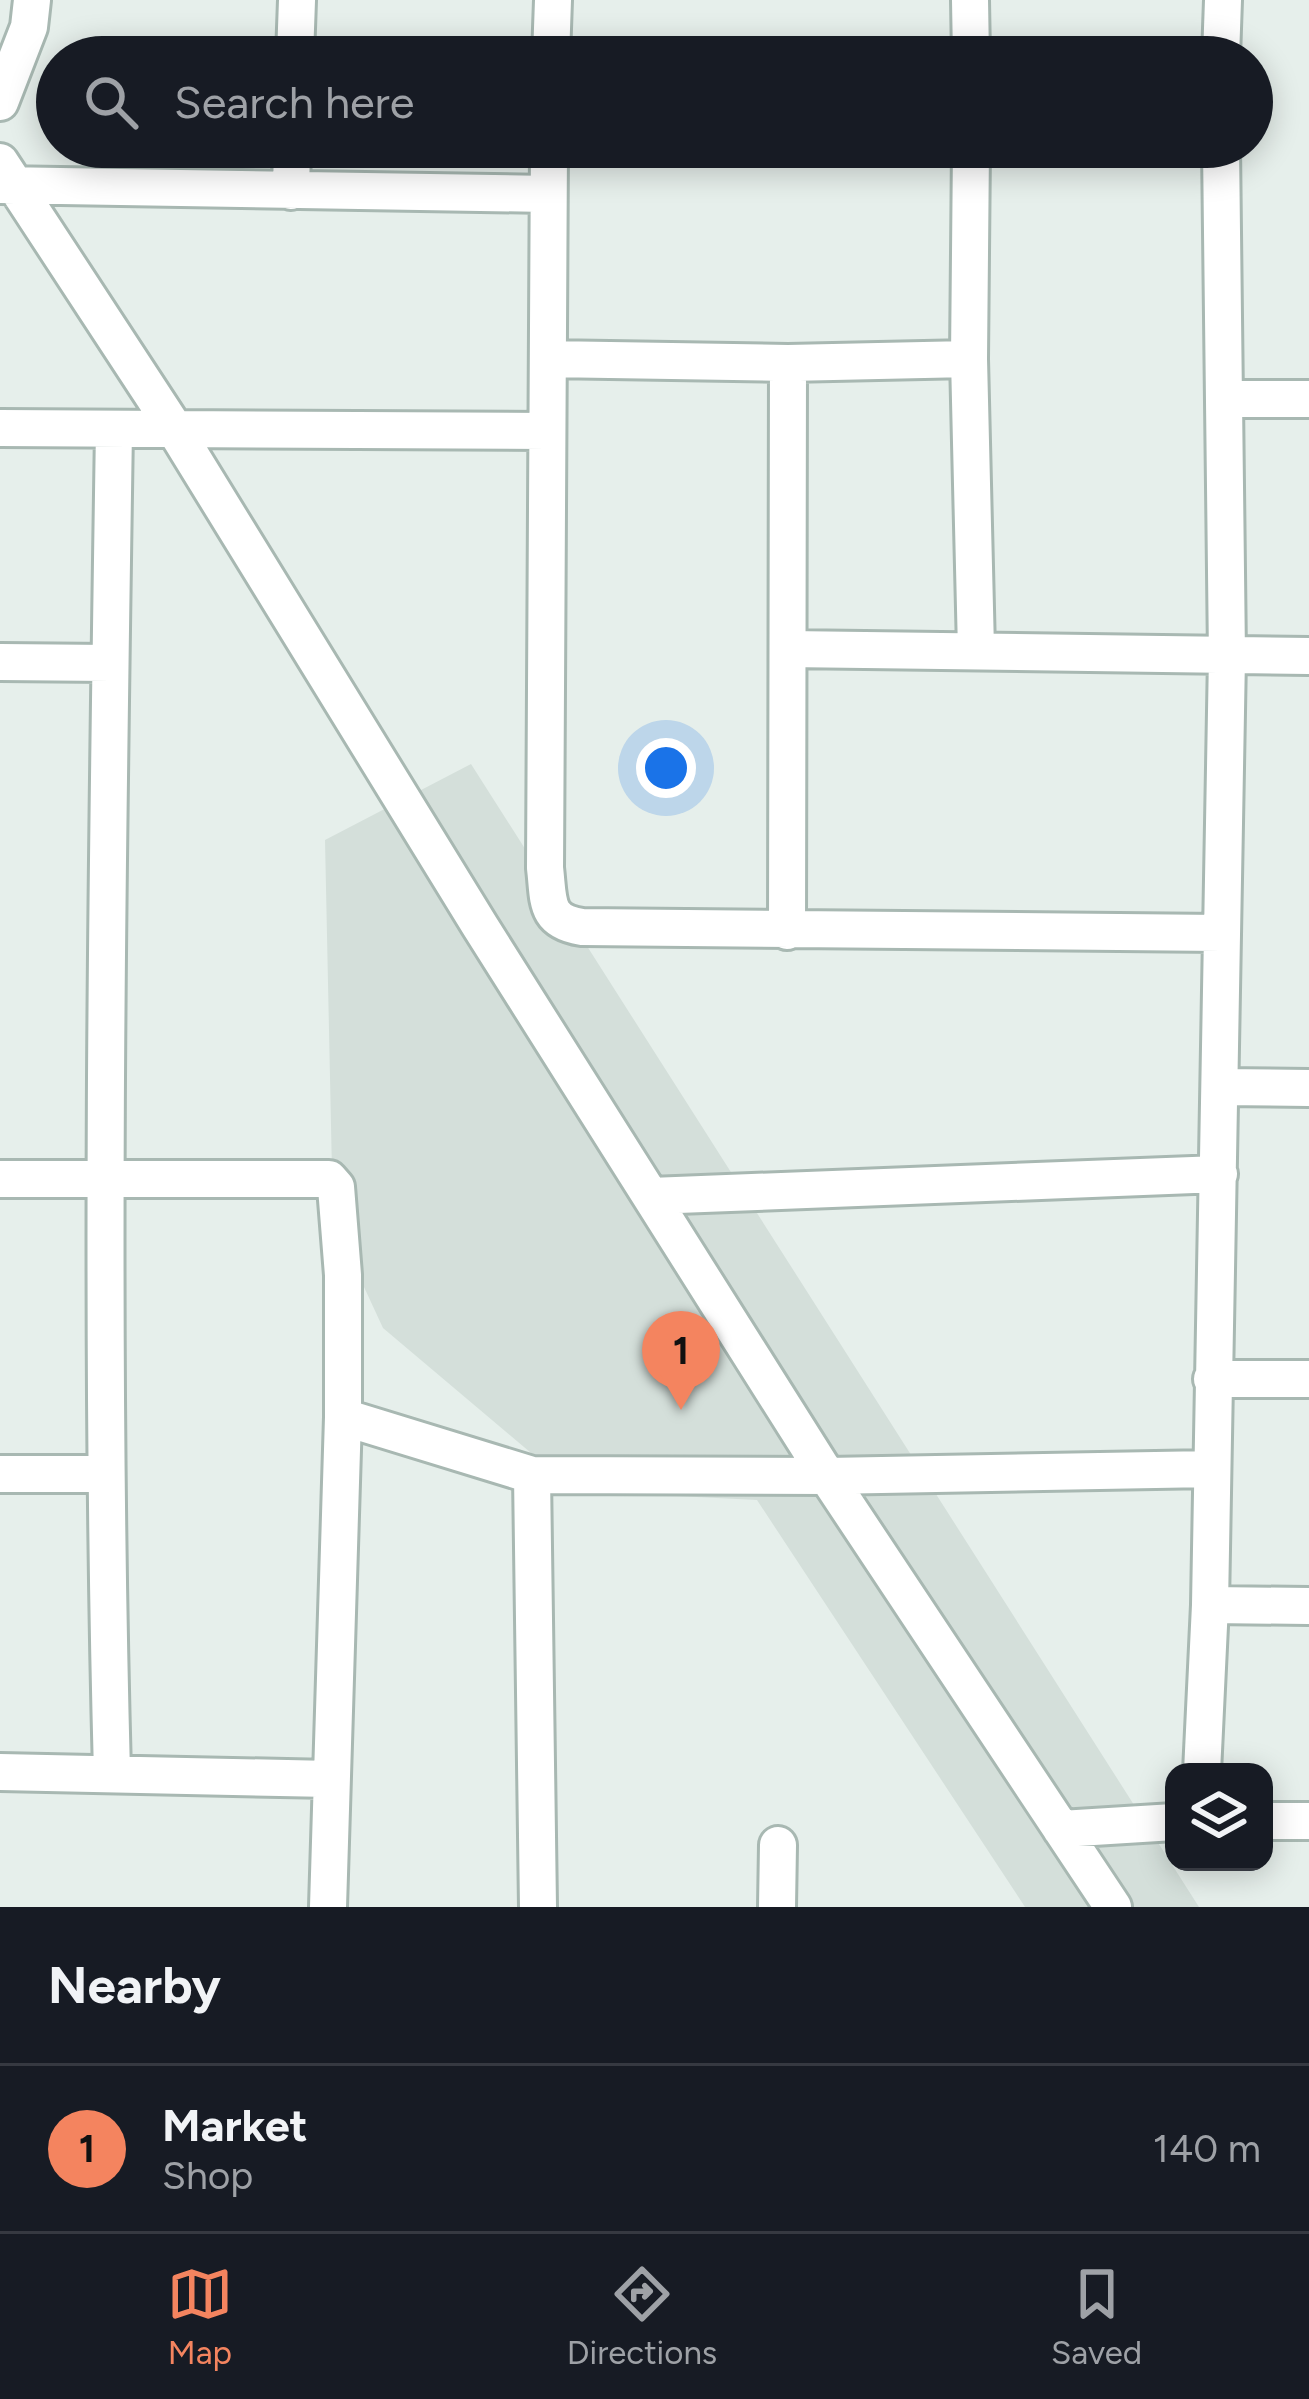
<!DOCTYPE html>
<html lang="en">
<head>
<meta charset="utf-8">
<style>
  body { margin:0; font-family:Figtree,sans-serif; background:#242831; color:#f1f3f6 }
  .controls { position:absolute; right:36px; bottom:36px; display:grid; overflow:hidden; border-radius:24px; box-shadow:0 6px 30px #0003 }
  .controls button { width:108px; height:108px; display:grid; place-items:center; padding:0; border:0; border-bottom:3px solid #363941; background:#171b24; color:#f1f3f6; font:60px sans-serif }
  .you { position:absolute; left:666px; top:768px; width:42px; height:42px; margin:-30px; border:9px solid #fff; border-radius:50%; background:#1a73e8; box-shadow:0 0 0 18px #1a73e833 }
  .badge { display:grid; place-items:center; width:78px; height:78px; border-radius:50%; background:#f4845f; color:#111; font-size:39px; font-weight:700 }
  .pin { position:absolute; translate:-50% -99px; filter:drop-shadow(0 3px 6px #0008) }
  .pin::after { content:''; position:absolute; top:63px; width:42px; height:36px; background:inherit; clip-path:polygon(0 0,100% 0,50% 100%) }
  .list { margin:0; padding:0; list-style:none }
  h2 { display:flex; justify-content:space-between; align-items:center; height:156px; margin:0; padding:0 48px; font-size:51px }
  h2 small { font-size:39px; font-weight:400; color:#9ea1a6 }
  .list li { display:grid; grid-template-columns:78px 1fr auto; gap:36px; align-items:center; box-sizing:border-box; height:168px; padding:0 48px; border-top:3px solid #363941 }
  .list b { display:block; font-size:45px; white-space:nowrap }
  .list p { margin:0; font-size:39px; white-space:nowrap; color:#9ea1a6 }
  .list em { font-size:39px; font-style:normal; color:#9ea1a6 }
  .icon { flex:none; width:66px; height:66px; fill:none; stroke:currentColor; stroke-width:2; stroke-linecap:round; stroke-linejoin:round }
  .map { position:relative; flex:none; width:1309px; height:1907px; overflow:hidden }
  .search { position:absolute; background:#171b24; box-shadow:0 6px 30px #0003; left:36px; right:36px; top:36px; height:132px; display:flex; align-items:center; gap:30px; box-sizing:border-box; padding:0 42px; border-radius:66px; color:#9ea1a6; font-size:45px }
  .sheet { height:324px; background:#171b24 }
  nav { display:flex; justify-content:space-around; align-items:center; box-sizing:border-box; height:168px; border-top:3px solid #363941; background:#171b24; font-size:33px; color:#9ea1a6 }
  nav a { display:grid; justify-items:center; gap:6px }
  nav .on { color:#f4845f }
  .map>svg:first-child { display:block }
  .built { fill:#d4dfda }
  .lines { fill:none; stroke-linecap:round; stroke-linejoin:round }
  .minor-casing { stroke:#a8b8b2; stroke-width:42 }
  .minor { stroke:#fff; stroke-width:36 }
</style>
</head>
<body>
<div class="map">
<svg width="1309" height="1907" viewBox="0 0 1309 1907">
  <rect width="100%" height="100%" fill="#e6efeb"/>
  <path class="built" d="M471 764 1199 1907H1025L757 1500 576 1491 383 1328 333 1220 325 840Z"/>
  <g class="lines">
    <g class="minor-casing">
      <path id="minor" d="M970 0 971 57
        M295 57 297 0
        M551 57 553 0
        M1221 57 1223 0
        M0 102 29 27 32 0
        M549 147 545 868C549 901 544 921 582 927L1221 933
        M971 147 969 359 976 650
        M0 162 174 428 480 926 827 1476 1113 1907
        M0 185 548 194
        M291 191 292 147
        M548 359 788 363 969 359
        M1224 399H1309
        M0 428 547 431
        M788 649 1309 656
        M0 662 110 663
        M787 931 788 363
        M1220 1087 1309 1088
        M0 1179H329L336 1187 343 1275V1417L532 1475 827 1476 1211 1469
        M651 1196 1219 1174
        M1212 1379H1309
        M0 1474H104
        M532 1475 538 1907
        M1210 1605 1309 1606
        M0 1772 331 1779
        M1202 1772 1210 1605 1227 656 1221 147
        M112 1773C100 1325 107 877 114 429
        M1264 1821H1309
        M1061 1829 1174 1822
        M328 1907 343 1417
        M777 1907 778 1845"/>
    </g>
    <use href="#minor" class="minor"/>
  </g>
</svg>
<div class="controls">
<button><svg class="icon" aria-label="layers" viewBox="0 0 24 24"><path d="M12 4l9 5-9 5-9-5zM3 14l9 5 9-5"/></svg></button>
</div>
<div class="you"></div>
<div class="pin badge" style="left:681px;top:1410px">1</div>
<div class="search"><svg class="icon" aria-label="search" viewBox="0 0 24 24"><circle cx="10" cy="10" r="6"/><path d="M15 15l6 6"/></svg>Search here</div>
</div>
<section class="sheet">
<h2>Nearby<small></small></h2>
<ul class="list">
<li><span class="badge">1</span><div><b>Market</b><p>Shop</p></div><em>140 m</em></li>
</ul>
</section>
<nav>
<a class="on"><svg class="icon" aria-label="map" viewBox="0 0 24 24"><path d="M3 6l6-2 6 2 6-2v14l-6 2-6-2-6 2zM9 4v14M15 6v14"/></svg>Map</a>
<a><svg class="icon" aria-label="directions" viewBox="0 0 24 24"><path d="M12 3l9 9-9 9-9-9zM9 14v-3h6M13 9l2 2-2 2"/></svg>Directions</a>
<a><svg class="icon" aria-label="saved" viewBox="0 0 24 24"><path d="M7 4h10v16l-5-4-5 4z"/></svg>Saved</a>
</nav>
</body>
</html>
